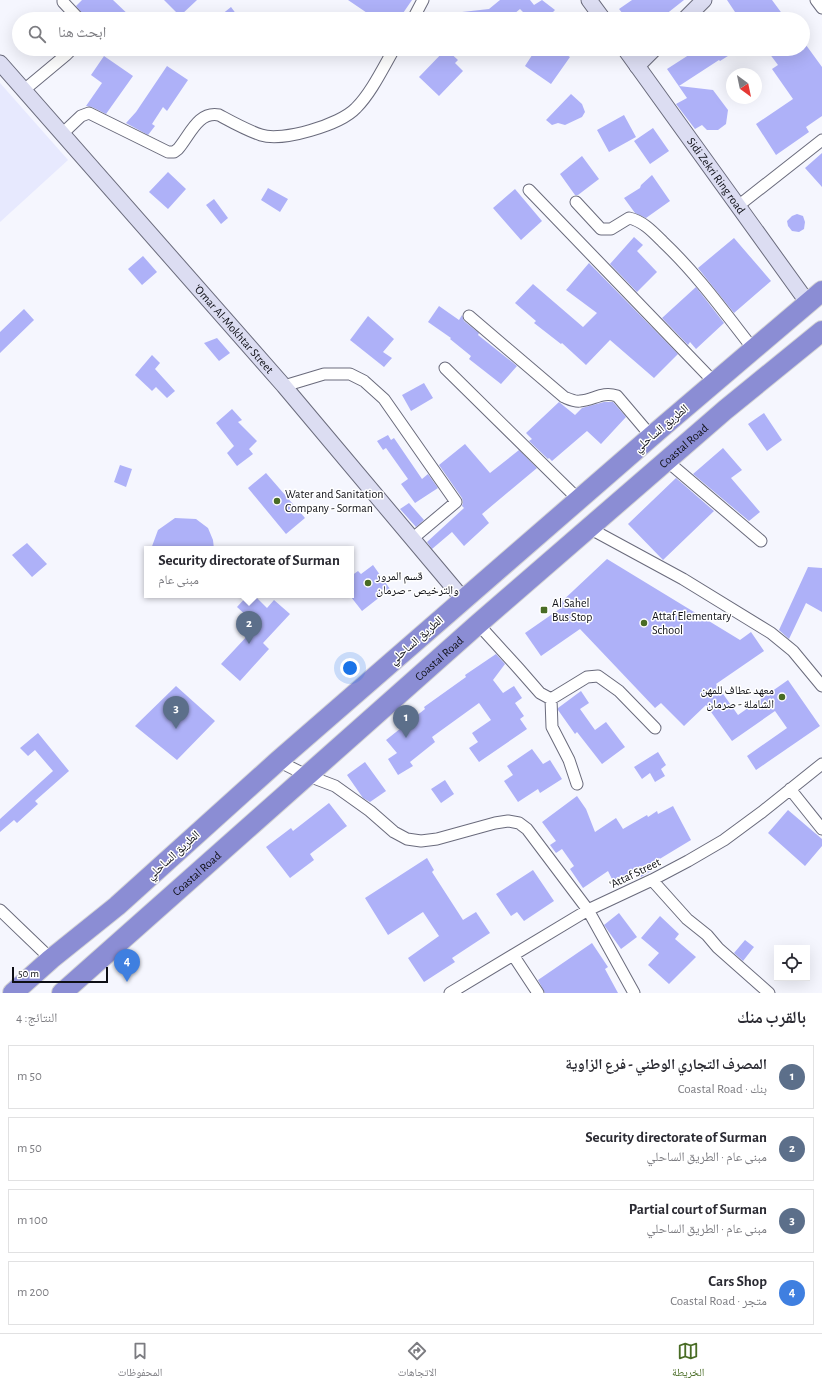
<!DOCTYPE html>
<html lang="ar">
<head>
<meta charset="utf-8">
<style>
  body { margin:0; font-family:"Alegreya Sans","Noto Naskh Arabic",sans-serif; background:#f2f2f3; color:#2b2b33; direction:rtl }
  .controls { position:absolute; right:12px; bottom:12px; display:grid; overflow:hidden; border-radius:0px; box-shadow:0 4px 16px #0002 }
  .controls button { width:36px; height:36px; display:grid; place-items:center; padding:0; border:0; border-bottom:1px solid #e1e1e2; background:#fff; color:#2b2b33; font:20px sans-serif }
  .compass { position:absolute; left:726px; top:68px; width:36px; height:36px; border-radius:50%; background:#fff; box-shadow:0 4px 16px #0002; rotate:147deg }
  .scale { position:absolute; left:12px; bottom:10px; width:96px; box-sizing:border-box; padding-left:4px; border:2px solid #0e0f15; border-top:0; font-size:11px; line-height:14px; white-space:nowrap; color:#0e0f15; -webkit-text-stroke:3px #fff; paint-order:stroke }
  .you { position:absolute; left:350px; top:668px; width:14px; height:14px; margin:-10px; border:3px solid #fff; border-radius:50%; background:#1a73e8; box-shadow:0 0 0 6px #1a73e833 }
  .badge { display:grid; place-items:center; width:26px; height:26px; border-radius:50%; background:#496c25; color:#fff; font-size:13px; font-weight:700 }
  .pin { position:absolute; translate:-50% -33px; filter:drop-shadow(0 1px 2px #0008) }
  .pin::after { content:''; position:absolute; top:21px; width:14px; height:12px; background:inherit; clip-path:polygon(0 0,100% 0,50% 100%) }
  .popup { position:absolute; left:144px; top:546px; width:210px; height:52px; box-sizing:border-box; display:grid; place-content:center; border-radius:0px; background:#fff; filter:drop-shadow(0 1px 3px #0005); font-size:13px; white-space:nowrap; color:#7c7c81 }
  .popup b { font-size:15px; color:#2b2b33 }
  .popup::after { content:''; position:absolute; left:50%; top:100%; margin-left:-8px; border:8px solid transparent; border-top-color:#fff }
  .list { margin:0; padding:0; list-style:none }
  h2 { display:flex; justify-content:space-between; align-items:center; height:52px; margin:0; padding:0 16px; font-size:17px }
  h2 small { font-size:13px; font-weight:400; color:#7c7c81 }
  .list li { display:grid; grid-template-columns:26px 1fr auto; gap:12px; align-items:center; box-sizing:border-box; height:64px; margin:0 8px 8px; padding:0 8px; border:1px solid #e1e1e2; border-radius:0px }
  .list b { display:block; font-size:15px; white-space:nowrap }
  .list p { margin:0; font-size:13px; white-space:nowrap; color:#7c7c81 }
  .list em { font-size:13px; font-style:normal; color:#7c7c81 }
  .icon { flex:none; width:22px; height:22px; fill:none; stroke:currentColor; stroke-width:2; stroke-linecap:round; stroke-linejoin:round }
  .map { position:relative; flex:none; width:822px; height:993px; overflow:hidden; direction:ltr }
  .search { position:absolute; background:#fff; box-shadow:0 4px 16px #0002; left:12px; right:12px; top:12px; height:44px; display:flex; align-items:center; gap:10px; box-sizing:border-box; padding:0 14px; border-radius:22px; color:#7c7c81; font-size:15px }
  .sheet { height:340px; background:#fff }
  nav { display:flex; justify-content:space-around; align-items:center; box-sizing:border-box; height:56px; border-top:1px solid #e1e1e2; background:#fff; font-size:11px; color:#7c7c81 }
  nav a { display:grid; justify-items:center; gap:2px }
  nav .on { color:#496c25 }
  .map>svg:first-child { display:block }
  .built { fill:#e7e9fe }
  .building { fill:#aeb1f8 }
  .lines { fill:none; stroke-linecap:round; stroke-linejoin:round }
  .street-casing { stroke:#6a6b7c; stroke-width:13 }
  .secondary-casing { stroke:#6a6b7c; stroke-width:17 }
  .highway-casing { stroke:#d4d4d5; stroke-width:22 }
  .street { stroke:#fff; stroke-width:11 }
  .secondary { stroke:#dcddf2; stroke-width:15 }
  .highway { stroke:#8b8dd4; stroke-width:20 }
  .poi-dot { fill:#496c25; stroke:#fff; stroke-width:1.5 }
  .labels { text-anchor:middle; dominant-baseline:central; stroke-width:3; stroke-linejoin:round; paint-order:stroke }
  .street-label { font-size:12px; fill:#0e0f15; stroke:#fff }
  .poi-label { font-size:12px; fill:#0e0f15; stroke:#fff; text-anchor:start }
</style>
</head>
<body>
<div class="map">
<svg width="822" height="993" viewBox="0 0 822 993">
  <rect width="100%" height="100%" fill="#f5f6fe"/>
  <path class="built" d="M0 83 68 160 0 222Z"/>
  <path class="building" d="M82 0H113L133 19H87L76 6Z
    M164 0H197L180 16Z
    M348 0H412L399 19H376Z
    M500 0H530L534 5 542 0 555 10 546 19H530L520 9 508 19H462V12L489 9Z
    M632 0H684L660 19H627L619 9Z
    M727 0H772L786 19H724L735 12Z
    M231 7 240 19H216Z
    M806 45 822 67V116L806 127 809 132 776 155 756 124 793 99 772 69 778 65 766 49H803V47Z
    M446 49 458 60 455 63 463 71 439 96 419 77Z
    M536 49H558L570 57 551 84 525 66Z
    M698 49H739L720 61 719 60 679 86 713 90 728 110 726 124 718 130H707L702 125 695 129 676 104 687 98 667 69Z
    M104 56 133 76 106 114 92 107 86 106 102 83 91 75Z
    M167 66 188 80 167 111 163 107 152 124 155 126 148 135 126 123 136 112Z
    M571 94 582 104 585 112 582 117 565 125 558 123 552 125 546 120Z
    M624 115 636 137 609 152 597 130Z
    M653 128 669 151 650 164 634 141Z
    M822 153V187L805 168Z
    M582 156 599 179 578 195H575L560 174Z
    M168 172 186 189 168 209 149 192Z
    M652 175 670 201 646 218 635 213 624 198 640 188 641 185Z
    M268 188 288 199 280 212 261 200Z
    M515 189 542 221 521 240 493 208Z
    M214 199 228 218 221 224 206 205Z
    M797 214 803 216 805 222 804 229 799 232 792 231 788 226 787 221 792 216Z
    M634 237 643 245 637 251 657 272 637 292 610 264Z
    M734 238 771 281 734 313 698 268Z
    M143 256 157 272 142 285 128 269Z
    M589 263 678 354 654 378 610 340 586 365 562 343 561 344 534 323 536 321 515 303 533 284 583 327 597 313 566 290Z
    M696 287 724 323 696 349 690 342 688 345 662 318Z
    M439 306 459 320 462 315 464 321 479 333 478 335 517 366 501 384 469 359 471 356 450 339 451 338 428 322Z
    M24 309 34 320 0 353V332Z
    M368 316 394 339 383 352 392 358 384 367 350 340Z
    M217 338 230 353 219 361 204 343Z
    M152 355 160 363 155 369 175 391 167 398 156 387 152 391 135 375Z
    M424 383 433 398 411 411 402 395Z
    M559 402 575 415 582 408 604 402H613L626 417 601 444 587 431 552 461 549 458 548 459 529 441 532 439 526 433Z
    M232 409 242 420 238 422 257 441 249 449 253 454 237 466 227 453 234 446 216 423Z
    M764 413 782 440 767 451 748 424Z
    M388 435 391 440 394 438 422 479 428 474 438 488 415 503 401 484 408 479 386 448 383 450 377 441Z
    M465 444 490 473 519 450 537 468 482 514 489 523 464 546 452 532 432 549 427 542 464 508 462 506 463 502 462 498 439 465Z
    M723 448 742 470 731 478 760 512 749 521 693 474Z
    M120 465 132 469 126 487 114 482Z
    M266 473 305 518 286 534 248 488Z
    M676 478 714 511 663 560 628 524Z
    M409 503 424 520 416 527 400 509Z
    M175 518 196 519 208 528 213 540 214 549H151L158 530Z
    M27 543 47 564 32 577 12 555Z
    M607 559 740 640 751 632 764 651 716 684 738 715 788 680 820 726 756 770 747 756 787 728 775 711 732 741 706 705 684 726 661 703 655 708 580 629 541 656 525 633 561 608 558 605Z
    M373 565 390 589 362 611 351 597V576L358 571 361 574Z
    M808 567 822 568V612L806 603 789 639 779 630Z
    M248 595H254L267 608 274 600 290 614 263 643 269 649 240 681 221 664 250 633 244 629 252 621 237 607Z
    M496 654 505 664 493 680 503 693 514 686 522 698 515 703 524 716 520 719 527 729 479 762 469 748 478 742 472 733 491 720 479 703 432 737 435 742 410 762 413 766 398 775 388 759 397 753 386 740 425 709 424 707 466 677 465 675Z
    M176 686 215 721 177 760 135 726Z
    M581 691 589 703 580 709 595 730 606 722 625 747 602 764 577 732 575 734 558 710V708Z
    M38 733 69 771 35 801 38 804 17 823 14 820 0 832V819L53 771 35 750 28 756 20 748Z
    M532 749 543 764 550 760 562 779 540 793 538 789 518 802 504 781 513 775 507 766Z
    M658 752 666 765 661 769 665 776 655 782 650 773 642 779 634 767Z
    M365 762 386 791 370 802 363 798 347 775Z
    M445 780 454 794 441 803 431 789Z
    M577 796 586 809 595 832 616 818 623 829 647 815 648 817 657 811 658 814 673 806 691 840 648 866 651 871 641 877 637 872 615 885 608 871 583 888 570 869 574 866 562 849 556 853 550 845 556 841 542 822Z
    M329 803 347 826 310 854 314 860 290 878 266 847 291 828 293 831Z
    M788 810 822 839V846L805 866 768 833Z
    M427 858 434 870 432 872 463 920 476 912 490 933 452 958 455 962 424 982 408 958 439 936 423 912 388 935 365 898Z
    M533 870 554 901 524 921 517 912 511 916 496 894Z
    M619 913 637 937 621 949 604 925Z
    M660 916 679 934 675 939 696 957 669 984 648 965 659 953 641 938Z
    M745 940 754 947 743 961 734 953Z
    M592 943 608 967 605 969 618 993H545L538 980Z"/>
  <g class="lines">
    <g class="street-casing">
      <path id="street" d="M63 0V2L79 19
        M816 0 822 8
        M413 19 423 0
        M24 90 66 55 72 49
        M62 134 81 116 89 113 168 152H174L178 149C190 135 198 111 219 115 232 122 246 130 261 135 282 142 340 125 356 108 371 93 383 68 394 49
        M529 190 715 383
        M576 202 601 229H611L629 218C643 221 653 232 663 242 697 274 725 313 754 350
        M738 206 822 140
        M469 316 564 397C569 399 575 402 580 401 594 400 602 391 617 396L651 436
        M445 368 578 499
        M284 386 324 374H350L364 381 384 399 456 502 412 539
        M667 461 761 541
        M589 528 683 579 771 633 793 651 822 686
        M478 624 519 669 540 693 551 699 587 677 598 676 619 691 655 728
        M551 699 552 727 569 760 577 784
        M278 761 306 775 335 786 370 811 394 832 407 839 421 841 437 839 495 823 508 821 519 823 527 829 588 910 634 993
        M790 789 822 829
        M652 880 687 919 707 935 718 948 769 993
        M0 910 51 959
        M513 955 538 993
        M450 993 588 910 652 880 688 861 724 840 762 812 822 764"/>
    </g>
    <g class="secondary-casing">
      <g id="secondary">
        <path d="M589 0 603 19"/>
        <path d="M685 19 704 0"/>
        <path id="s1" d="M625 49 808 303"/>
        <path id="s2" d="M0 63 284 386 463 599"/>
        <path d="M637 66 654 49"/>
      </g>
    </g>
    <g class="highway-casing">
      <g id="highway">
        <path d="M13 993 51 959 117 906 278 761 660 429 822 291"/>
        <path id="s3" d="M62 993 478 624 725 410 822 331"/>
      </g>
    </g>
    <use href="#street" class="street"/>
    <use href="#secondary" class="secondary"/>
    <use href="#highway" class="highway"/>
  </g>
  <g class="poi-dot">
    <circle cx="277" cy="501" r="4"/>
    <circle cx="368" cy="583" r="4"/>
    <rect x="540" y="606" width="8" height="8" rx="2"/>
    <circle cx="644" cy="623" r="4"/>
    <circle cx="782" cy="697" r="4"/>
  </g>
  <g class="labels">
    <g class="street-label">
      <text stroke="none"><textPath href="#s1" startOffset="156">Sidi Zekri Ring road</textPath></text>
      <text stroke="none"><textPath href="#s2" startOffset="354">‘Omar Al-Mokhtar Street</textPath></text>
      <text transform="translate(661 428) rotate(-40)">الطريق الساحلي</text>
      <text stroke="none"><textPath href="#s3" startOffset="828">Coastal Road</textPath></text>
      <text transform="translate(416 640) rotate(-41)">الطريق الساحلي</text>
      <text stroke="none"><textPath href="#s3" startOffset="504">Coastal Road</textPath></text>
      <text transform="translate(173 855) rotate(-42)">الطريق الساحلي</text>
      <text stroke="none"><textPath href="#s3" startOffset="180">Coastal Road</textPath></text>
      <text transform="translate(635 873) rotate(-26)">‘Attaf Street</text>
    </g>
    <g class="poi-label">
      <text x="285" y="494">Water and Sanitation<tspan x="285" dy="14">Company - Sorman</tspan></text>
      <text x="376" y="576">قسم المرور<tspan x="376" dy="14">والترخيص - صرمان</tspan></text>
      <text x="552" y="603">Al Sahel<tspan x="552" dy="14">Bus Stop</tspan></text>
      <text x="652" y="616">Attaf Elementary<tspan x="652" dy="14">School</tspan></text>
      <text x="774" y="690" text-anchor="end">معهد عطاف للمهن<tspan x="774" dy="14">الشاملة - صرمان</tspan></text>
    </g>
  </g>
</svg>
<div class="controls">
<button><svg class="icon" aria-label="locate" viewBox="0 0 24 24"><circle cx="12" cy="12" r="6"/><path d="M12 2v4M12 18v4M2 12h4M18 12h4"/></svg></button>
</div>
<svg class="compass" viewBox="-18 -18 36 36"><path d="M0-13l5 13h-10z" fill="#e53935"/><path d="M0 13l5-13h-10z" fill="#7c7c81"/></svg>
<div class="scale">50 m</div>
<div class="you"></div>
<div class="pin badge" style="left:406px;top:738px;background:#5c6f8a">1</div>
<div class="pin badge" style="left:249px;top:644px;background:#5c6f8a">2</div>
<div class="popup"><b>Security directorate of Surman</b>مبنى عام</div>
<div class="pin badge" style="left:176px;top:729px;background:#5c6f8a">3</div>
<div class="pin badge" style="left:127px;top:982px;background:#3f7fe0">4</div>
<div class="search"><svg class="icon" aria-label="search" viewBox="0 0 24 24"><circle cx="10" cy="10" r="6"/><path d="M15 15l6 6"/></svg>ابحث هنا</div>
</div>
<section class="sheet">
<h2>بالقرب منك<small>النتائج: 4</small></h2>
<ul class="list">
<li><span class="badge" style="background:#5c6f8a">1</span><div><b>المصرف التجاري الوطني - فرع الزاوية</b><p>بنك · Coastal Road</p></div><em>50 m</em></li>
<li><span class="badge" style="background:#5c6f8a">2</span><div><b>Security directorate of Surman</b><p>مبنى عام · الطريق الساحلي</p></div><em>50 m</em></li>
<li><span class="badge" style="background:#5c6f8a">3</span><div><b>Partial court of Surman</b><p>مبنى عام · الطريق الساحلي</p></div><em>100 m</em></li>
<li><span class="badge" style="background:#3f7fe0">4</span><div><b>Cars Shop</b><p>متجر · Coastal Road</p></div><em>200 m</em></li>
</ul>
</section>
<nav>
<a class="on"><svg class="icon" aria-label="map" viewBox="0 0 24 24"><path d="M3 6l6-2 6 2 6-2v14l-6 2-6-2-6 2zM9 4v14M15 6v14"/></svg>الخريطة</a>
<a><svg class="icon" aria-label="directions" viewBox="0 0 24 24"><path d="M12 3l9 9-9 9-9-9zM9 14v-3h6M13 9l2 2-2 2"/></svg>الاتجاهات</a>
<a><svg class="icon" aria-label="saved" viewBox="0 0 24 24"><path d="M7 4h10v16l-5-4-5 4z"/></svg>المحفوظات</a>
</nav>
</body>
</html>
